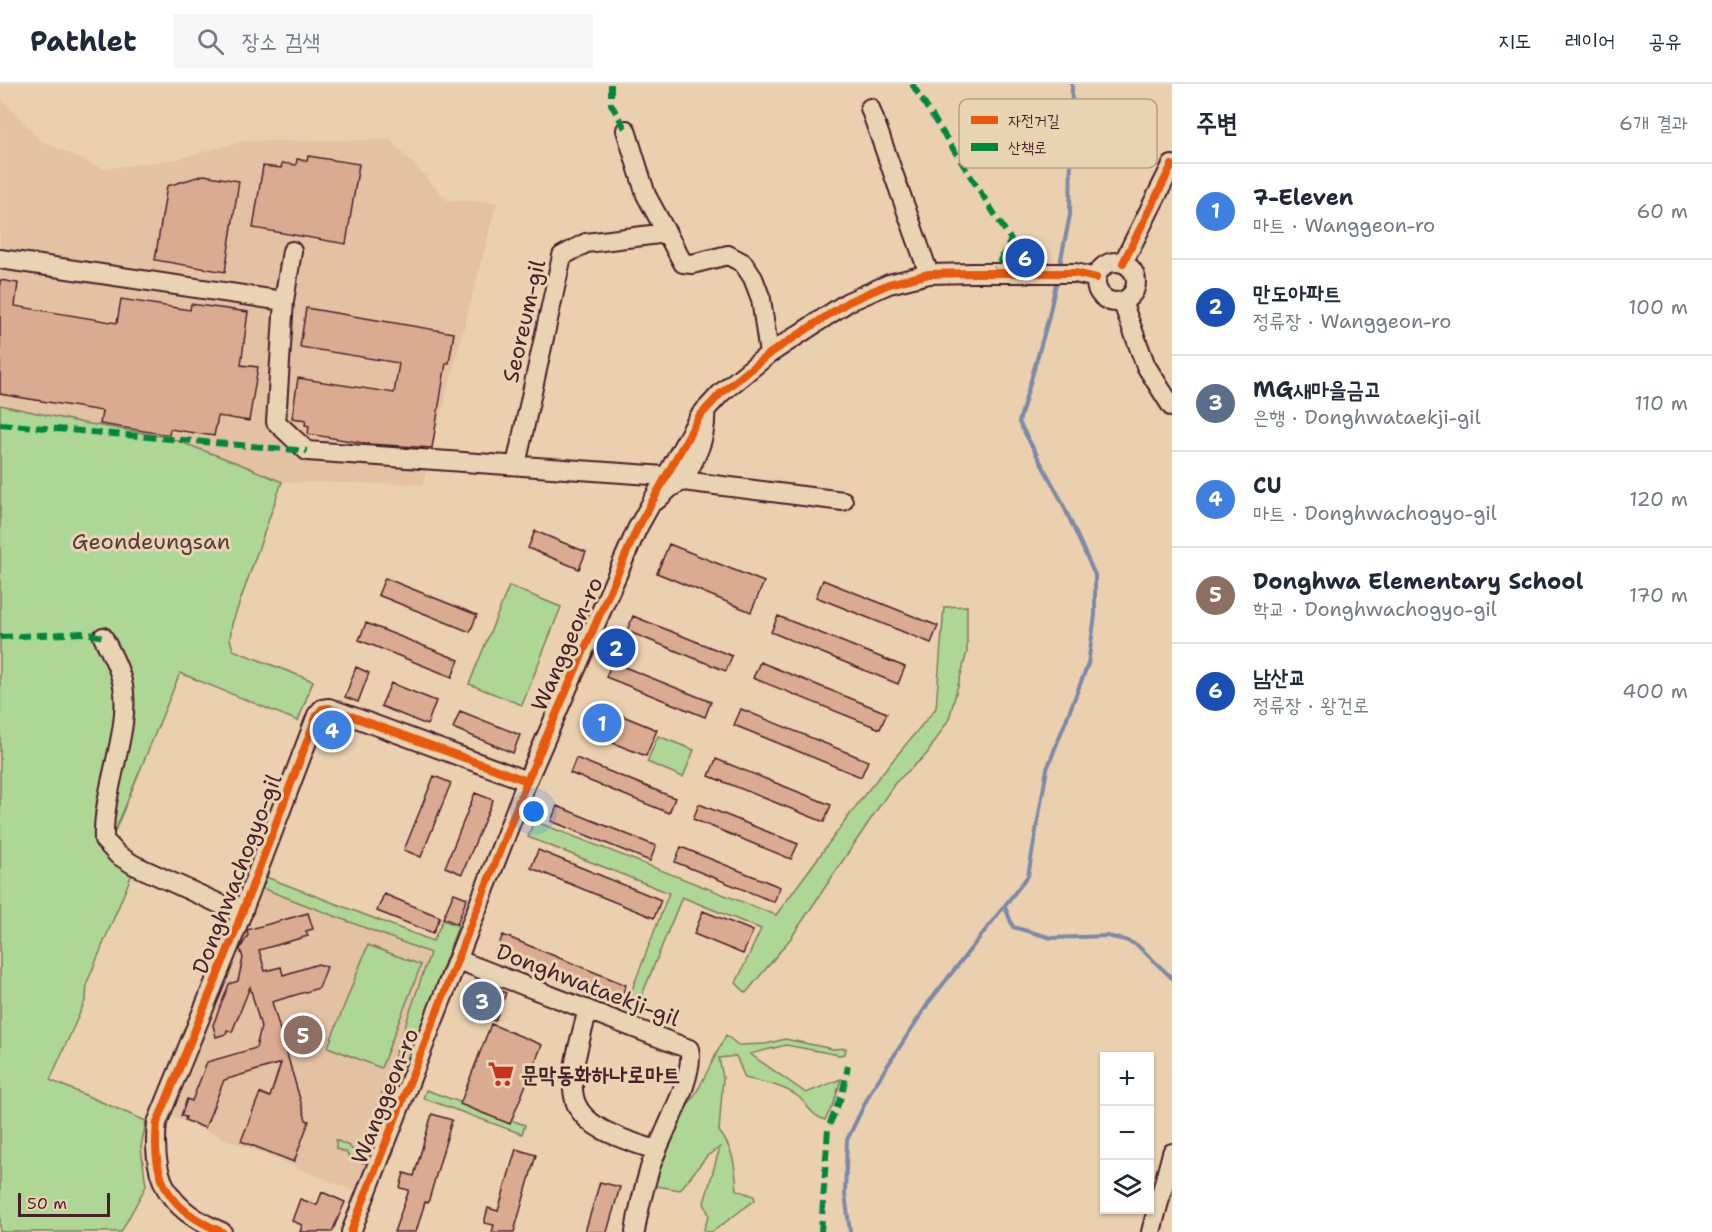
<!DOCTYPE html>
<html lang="ko">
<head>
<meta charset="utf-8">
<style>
  body { margin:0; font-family:"Shantell Sans","Poor Story",sans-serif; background:#f6f6f7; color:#1f2937 }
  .controls { position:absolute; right:18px; bottom:18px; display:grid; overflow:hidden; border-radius:0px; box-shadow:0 2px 4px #0004 }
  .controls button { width:54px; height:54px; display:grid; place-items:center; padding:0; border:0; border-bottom:2px solid #e0e1e3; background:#fff; color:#1f2937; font:30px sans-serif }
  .scale { position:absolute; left:18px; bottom:15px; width:92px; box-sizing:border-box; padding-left:6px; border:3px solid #4a1f2b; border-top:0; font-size:16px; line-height:21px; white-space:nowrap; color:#4a1f2b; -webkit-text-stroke:4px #e8d3b2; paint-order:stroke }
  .you { position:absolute; left:534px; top:728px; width:21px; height:21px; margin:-15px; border:4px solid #fff; border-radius:50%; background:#1a73e8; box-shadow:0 0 0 9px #1a73e833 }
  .badge { display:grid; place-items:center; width:39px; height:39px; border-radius:50%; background:#1a73e8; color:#fff; font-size:20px; font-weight:700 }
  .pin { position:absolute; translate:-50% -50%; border:3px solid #fff; box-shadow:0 2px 6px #0006 }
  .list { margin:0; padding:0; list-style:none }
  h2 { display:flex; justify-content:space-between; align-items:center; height:78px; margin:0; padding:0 24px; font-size:26px }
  h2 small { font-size:20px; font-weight:400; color:#747a83 }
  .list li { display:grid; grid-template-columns:39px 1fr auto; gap:18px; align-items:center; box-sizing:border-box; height:96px; padding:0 24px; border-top:2px solid #e0e1e3 }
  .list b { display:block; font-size:22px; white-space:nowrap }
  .list p { margin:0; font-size:20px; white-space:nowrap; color:#747a83 }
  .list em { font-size:20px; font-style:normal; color:#747a83 }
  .icon { flex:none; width:33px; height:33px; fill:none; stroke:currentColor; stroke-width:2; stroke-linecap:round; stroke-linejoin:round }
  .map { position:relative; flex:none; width:1172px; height:1148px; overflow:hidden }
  header { display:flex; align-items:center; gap:36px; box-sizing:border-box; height:84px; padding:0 30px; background:#fff; border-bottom:2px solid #e0e1e3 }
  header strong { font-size:28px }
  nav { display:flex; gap:33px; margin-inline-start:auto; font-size:21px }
  .search { width:420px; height:54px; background:#f6f6f7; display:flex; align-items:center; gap:15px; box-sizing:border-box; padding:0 21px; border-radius:0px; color:#747a83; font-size:22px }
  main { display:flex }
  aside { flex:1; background:#fff }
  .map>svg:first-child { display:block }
  .built { fill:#e3c2a4 }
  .green { fill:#aed795; stroke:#7c7b60; stroke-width:1.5 }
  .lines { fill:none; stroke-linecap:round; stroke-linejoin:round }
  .stream { stroke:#7b8aa7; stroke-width:4 }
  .building { fill:#daab91; stroke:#4a1f2b; stroke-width:1.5 }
  .minor-casing { stroke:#4a1f2b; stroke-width:22 }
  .minor { stroke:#e8d3b2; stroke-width:18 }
  .quiet { stroke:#00873e; stroke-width:6; stroke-dasharray:12 6; stroke-linecap:butt }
  .cycleway-casing { stroke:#e8d3b2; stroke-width:11 }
  .cycleway { stroke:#e8590c; stroke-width:8 }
  .labels { text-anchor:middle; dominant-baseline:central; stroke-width:6; stroke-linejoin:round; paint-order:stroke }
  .street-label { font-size:22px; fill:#4a1f2b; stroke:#e8d3b2 }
  .park-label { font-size:22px; fill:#593b3b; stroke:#e8d3b2 }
  .poi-label { font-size:22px; font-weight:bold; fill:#4a1f2b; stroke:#e8d3b2; text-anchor:start }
  .key { fill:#e8d3b2; stroke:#b99d8a; stroke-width:1.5 }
  .key-label { font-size:16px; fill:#4a1f2b }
</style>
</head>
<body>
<header>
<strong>Pathlet</strong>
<div class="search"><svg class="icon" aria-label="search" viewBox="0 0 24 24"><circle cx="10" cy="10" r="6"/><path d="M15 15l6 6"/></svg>장소 검색</div>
<nav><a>지도</a><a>레이어</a><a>공유</a></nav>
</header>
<main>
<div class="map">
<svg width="1172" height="1148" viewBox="0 0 1172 1148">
  <rect width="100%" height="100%" fill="#ebd0af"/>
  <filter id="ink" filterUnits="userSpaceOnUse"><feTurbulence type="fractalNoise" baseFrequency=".0167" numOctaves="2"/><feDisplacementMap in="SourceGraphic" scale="12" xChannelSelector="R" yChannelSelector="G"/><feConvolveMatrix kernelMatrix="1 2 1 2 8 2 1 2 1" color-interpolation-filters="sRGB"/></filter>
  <g filter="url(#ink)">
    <path class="built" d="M0 13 40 56 103 85 176 75 246 57 391 56 447 116 497 118 423 400 282 398 240 380 167 353 84 339 0 321Z
      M262 804 428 870 361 1070 365 1081 356 1108 173 1033Z"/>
    <path class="green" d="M0 321 84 339 167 353 240 380 282 398 232 540 230 555 233 566 313 597 298 637 180 589 113 752 115 765 108 754 109 738 130 607 123 584 104 549 97 550C105 570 118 592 119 615 121 647 90 744 104 765 111 775 124 782 132 790L87 899 86 915 50 996 146 1037 141 1063 146 1102 121 1148H0Z
      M509 502 561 523 522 621 469 600Z
      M967 522V568L949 635 927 670 895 699 791 854 746 909 736 899 761 845 682 813 635 928 625 924 669 809 528 753 534 737 776 831 865 710 936 624 944 523Z
      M658 652 694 666 683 693 647 678Z
      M266 793 433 857 443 836 458 842 372 1077 364 1079 351 1076 346 1068 336 1065V1056L349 1062 360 1073 430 869 262 804Z
      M368 861 421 881 381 984 328 963Z
      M726 951 738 961 766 960 785 955 833 965 846 964 845 970 839 971 786 961 750 970 806 1009 841 995 834 1019 825 1036C808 1030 809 1020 796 1011 781 1001 762 998 745 994L736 972 719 974 723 994 719 1047C734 1066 735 1082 737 1106L754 1112 755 1116 712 1148H703L709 1131 704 1119 720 1063 707 1072 680 1106 649 1101 676 1040 699 1004Z
      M426 1006 525 1041 522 1050 423 1014Z"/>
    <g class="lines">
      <path class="stream" d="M1059 185 1070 131 1072 0
        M1005 823 1013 843 1052 854 1107 852 1125 856 1137 861 1172 894
        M850 1148 845 1110 847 1056 871 1007 929 918 1028 792 1047 685 1088 580 1095 531V491L1061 416 1019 338 1048 236 1057 195"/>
    </g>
    <path class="building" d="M308 72 359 80 346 160 253 144 263 82 281 84 282 79 296 81 297 75 307 77Z
      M204 91 239 97 225 188 155 176 167 102Z
      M0 196 18 199 15 222 117 239 121 215 190 226 191 220 248 228 241 281 258 283 249 337 218 332 214 352 170 345 169 351 100 340 102 327 0 310Z
      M306 224 454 249 449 279H446L432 364 369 360 308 350 309 342 305 341 306 336 292 334 298 294 394 309 399 279 300 263Z
      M535 447 586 468 579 485 528 464Z
      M669 460 764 498 751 528 657 489Z
      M385 494 477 531 470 548 378 511Z
      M823 496 938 542 931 559 816 513Z
      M633 532 732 572 726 587 627 547Z
      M778 532 905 583 898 600 771 548Z
      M366 539 459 576 452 593 359 556Z
      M612 578 711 618 705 633 606 593Z
      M760 578 887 629 880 645 753 594Z
      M356 583 369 589 358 618 345 613Z
      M391 599 436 617 427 641 381 622Z
      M596 621 657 646 646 672 585 648Z
      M741 625 868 677 861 693 734 641Z
      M460 627 520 651 513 669 453 644Z
      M576 674 675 714 669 729 570 689Z
      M716 675 831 721 824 738 709 692Z
      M434 692 451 699 421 773 404 766Z
      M475 709 493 716 462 790 445 783Z
      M699 720 798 760 791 775 693 735Z
      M557 722 656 762 650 777 551 737Z
      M681 763 780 803 774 818 675 778Z
      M538 766 661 816 654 834 531 784Z
      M454 809 467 814 457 840 443 834Z
      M384 810 440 833 433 849 377 827Z
      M703 827 753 847 743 870 694 850Z
      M308 829 313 845 306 847 308 852 259 866 265 887 281 883 283 891 318 880 327 883 319 904 272 918 306 1036 309 1037 294 1078 241 1057 260 1009 270 1013 281 979 224 996 205 1044 185 1036 186 1033 181 1032 187 1015 192 1017 207 978 256 964 261 943 250 903 232 948 227 946 226 950 216 953 213 941 229 900 238 897 243 874 240 865 248 851 247 846Z
      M503 851 626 901 619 919 495 869Z
      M478 898 506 909 495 937 467 926Z
      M491 940 542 961 510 1040 460 1020Z
      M432 1030 452 1036 428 1119 425 1118 416 1148H394L409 1106 400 1104 404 1089 414 1092Z
      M516 1065 536 1071 514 1148H492L494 1141 484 1139 488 1124 498 1127Z
      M600 1098 620 1103 607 1148H585Z
      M322 1108 345 1118 332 1148H300L302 1141 292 1137 300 1115 317 1121Z"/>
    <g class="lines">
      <g class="minor-casing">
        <path id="minor" d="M870 24 929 190
          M626 46 646 111 683 179 692 180 728 171 743 179 753 194 761 215 769 270
          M0 175 284 217 276 338 307 367 665 392
          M1096 198a20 20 0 1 1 40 0a20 20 0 1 1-40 0Z
          M1123 179 1172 81
          M284 217 292 167
          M1122 217 1146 282 1172 323
          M516 381 562 172 586 159 667 149
          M683 397C696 373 707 354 705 326
          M657 416 671 403 683 397 843 417
          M103 553C112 571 122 588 124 609 128 654 102 709 104 756L118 771 134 781 242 830
          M458 876 689 965C697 990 659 1055 650 1084 644 1104 638 1127 635 1148
          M588 926C562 1019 560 1037 656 1066
          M222 1148C169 1126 151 1096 157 1039L231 858 317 631 322 625 329 624 527 697
          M351 1148 527 697 637 445 699 333 721 309 769 270 848 218 889 200 929 190 973 189H1075L1096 194
          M1151 1148 1172 1069"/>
      </g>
      <use href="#minor" class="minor"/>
      <path class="quiet" d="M611 0V20L626 46
        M912 0 1011 156 994 188
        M0 340 307 367
        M0 553 85 549 103 553
        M821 1148 828 1044 842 1011 848 982"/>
      <g class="cycleway-casing">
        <path id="cycleway" d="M1123 179 1172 81
          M222 1148C169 1126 151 1096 157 1039L231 858 317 631 322 625 329 624 527 697
          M351 1148 527 697 637 445 699 333 721 309 769 270 848 218 889 200 929 190 973 189H1075L1096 194"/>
      </g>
      <use href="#cycleway" class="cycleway"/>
    </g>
  </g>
  <defs>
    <g id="supermarket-bare" transform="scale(2.07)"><path d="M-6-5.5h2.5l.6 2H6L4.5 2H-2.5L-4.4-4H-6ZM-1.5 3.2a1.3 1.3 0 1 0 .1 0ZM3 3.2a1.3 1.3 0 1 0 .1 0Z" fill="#c8321e" stroke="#e8d3b2" stroke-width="2.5" paint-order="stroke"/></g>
  </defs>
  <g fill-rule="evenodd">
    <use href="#supermarket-bare" x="501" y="990"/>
  </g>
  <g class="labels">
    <g class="street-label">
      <text transform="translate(524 237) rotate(-77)">Seoreum-gil</text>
      <text transform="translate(567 560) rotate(-66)">Wanggeon-ro</text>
      <text transform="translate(237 790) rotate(-69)">Donghwachogyo-gil</text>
      <text transform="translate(588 901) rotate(21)">Donghwataekji-gil</text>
      <text transform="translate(385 1012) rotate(-68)">Wanggeon-ro</text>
    </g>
    <g class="park-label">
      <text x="151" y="457">Geondeungsan</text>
    </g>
    <g class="poi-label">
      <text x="521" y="990">문막동화하나로마트</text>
    </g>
  </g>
  <rect x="959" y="15" width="198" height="69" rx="9" class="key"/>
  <rect x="971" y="32" width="27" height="8" fill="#e8590c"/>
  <rect x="971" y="59" width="27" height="8" fill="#00873e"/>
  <g class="key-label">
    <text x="1008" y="42">자전거길</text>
    <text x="1008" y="69">산책로</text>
  </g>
</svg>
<div class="controls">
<button>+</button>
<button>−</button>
<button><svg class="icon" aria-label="layers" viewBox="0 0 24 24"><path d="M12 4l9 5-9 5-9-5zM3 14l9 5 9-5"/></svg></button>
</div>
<div class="scale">50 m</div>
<div class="you"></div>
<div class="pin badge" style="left:602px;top:639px;background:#3f7fe0">1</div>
<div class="pin badge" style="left:616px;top:564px;background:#1a4fb4">2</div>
<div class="pin badge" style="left:482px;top:917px;background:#5c6f8a">3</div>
<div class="pin badge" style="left:332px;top:646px;background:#3f7fe0">4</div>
<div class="pin badge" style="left:303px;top:951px;background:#8d6e63">5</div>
<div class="pin badge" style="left:1025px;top:174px;background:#1a4fb4">6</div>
</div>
<aside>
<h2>주변<small>6개 결과</small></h2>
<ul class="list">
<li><span class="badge" style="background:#3f7fe0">1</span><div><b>7-Eleven</b><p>마트 · Wanggeon-ro</p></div><em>60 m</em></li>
<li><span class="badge" style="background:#1a4fb4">2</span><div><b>만도아파트</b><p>정류장 · Wanggeon-ro</p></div><em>100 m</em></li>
<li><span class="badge" style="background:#5c6f8a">3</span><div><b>MG새마을금고</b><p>은행 · Donghwataekji-gil</p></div><em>110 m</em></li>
<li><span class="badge" style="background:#3f7fe0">4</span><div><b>CU</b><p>마트 · Donghwachogyo-gil</p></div><em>120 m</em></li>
<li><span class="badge" style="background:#8d6e63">5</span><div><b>Donghwa Elementary School</b><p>학교 · Donghwachogyo-gil</p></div><em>170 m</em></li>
<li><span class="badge" style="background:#1a4fb4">6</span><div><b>남산교</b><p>정류장 · 왕건로</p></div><em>400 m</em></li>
</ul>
</aside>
</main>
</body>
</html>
